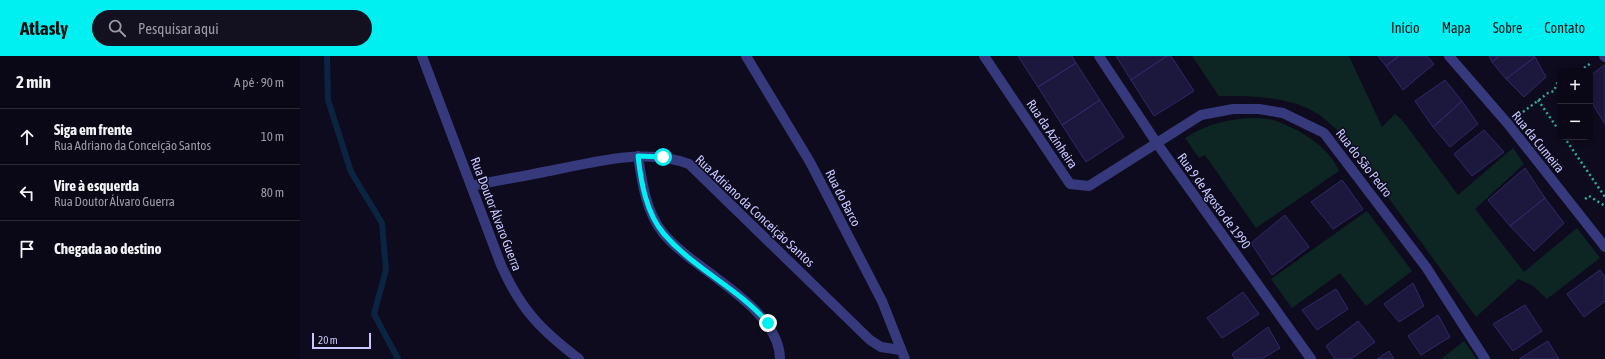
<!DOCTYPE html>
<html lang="pt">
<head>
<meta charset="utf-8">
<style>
  body { margin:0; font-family:"Asap Condensed",sans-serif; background:#13111f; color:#f1f3f6 }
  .controls { position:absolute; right:12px; top:12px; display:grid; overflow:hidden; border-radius:8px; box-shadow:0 2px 6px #0003 }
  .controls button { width:36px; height:36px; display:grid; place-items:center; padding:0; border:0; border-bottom:1px solid #2a2935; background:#0a0816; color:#f1f3f6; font:20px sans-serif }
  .scale { position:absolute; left:12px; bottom:10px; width:59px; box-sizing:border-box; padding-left:4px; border:2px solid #c8c7ff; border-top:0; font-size:11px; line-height:14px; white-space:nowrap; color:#c8c7ff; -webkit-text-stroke:3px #0d0b1d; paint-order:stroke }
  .stop { position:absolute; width:12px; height:12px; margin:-9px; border:3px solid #00f0f2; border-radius:50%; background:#fff }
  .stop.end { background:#00f0f2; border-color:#fff; box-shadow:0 1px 4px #0008 }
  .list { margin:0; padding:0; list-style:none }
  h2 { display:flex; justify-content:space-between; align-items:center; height:52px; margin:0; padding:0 16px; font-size:17px }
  h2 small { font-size:13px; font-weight:400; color:#999aa1 }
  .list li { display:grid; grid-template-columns:26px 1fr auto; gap:12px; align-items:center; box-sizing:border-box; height:56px; padding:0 16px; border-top:1px solid #2a2935 }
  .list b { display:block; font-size:15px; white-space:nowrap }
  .list p { margin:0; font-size:13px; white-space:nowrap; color:#999aa1 }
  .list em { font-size:13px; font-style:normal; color:#999aa1 }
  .icon { flex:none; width:22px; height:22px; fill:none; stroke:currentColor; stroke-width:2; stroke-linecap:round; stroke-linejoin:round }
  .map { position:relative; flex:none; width:1305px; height:303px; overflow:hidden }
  header { display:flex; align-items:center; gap:24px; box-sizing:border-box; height:56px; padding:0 20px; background:#00f0f2; color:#111 }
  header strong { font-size:19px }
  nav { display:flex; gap:22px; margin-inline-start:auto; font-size:14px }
  .search { width:280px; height:36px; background:#13111f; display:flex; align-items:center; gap:10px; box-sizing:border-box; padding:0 14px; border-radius:22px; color:#999aa1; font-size:15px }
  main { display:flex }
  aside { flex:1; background:#0a0816 }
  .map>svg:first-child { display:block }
  .green { fill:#0e2623 }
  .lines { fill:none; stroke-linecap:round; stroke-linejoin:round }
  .stream { stroke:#0b2441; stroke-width:6 }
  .building { fill:#1c173d; stroke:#302969 }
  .path { stroke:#2dad9a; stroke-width:2.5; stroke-dasharray:2 3; stroke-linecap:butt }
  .minor { stroke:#363a7c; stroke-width:10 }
  .route { stroke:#00f0f2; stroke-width:5 }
  .labels { text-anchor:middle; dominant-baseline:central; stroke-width:3; stroke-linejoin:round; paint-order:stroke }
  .street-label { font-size:13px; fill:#c8c7ff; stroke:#0d0b1d }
</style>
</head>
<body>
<header>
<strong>Atlasly</strong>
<div class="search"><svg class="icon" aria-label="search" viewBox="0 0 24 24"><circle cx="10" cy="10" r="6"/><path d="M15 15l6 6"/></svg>Pesquisar aqui</div>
<nav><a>Início</a><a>Mapa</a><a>Sobre</a><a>Contato</a></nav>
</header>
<main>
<aside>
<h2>2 min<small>A pé · 90 m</small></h2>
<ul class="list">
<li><svg class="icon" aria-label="ahead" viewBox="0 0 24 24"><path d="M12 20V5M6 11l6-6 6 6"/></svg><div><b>Siga em frente</b><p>Rua Adriano da Conceição Santos</p></div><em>10 m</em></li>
<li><svg class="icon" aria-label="left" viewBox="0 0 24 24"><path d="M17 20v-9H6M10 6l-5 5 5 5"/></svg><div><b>Vire à esquerda</b><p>Rua Doutor Álvaro Guerra</p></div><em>80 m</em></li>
<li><svg class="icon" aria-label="arrive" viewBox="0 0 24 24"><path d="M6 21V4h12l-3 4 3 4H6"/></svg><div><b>Chegada ao destino</b></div></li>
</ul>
</aside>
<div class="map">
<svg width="1305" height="303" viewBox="0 0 1305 303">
  <rect width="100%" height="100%" fill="#0d0b1d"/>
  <path class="green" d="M892 0H1049L1082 71 1095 58 1102 64 1158 139 1213 92 1224 108 1175 153 1224 216 1277 172 1300 202 1247 243 1233 230 1218 223 1176 261 1040 76C1032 70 1025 62 1016 57 989 40 950 40 919 40Z
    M948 62C957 62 968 62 976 65 1001 74 1029 91 1039 115L956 172 905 99 899 102 885 82C905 69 924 64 948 62Z
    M1067 155 1112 215 1066 250 1040 217 992 252 971 223Z
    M1164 285 1177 303H1141Z"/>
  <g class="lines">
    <path class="stream" d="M27 0 28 44 51 116 82 167 86 214 74 258 98 303"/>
  </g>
  <path class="building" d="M718 0H772L776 7 738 31Z
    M816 0H867L831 24Z
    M867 0H871L894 35 854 60 831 24Z
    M1078 0H1099L1086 10Z
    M1099 0H1127L1134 8 1103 34 1086 10Z
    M1189 0H1199L1192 6Z
    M1199 0H1234L1235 1 1206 23 1192 6Z
    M1235 1 1246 21 1224 41 1206 23Z
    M776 7 800 44 762 69 738 31Z
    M1304 9 1305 11V68L1290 44V20Z
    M1145 24 1162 45 1133 71 1115 45Z
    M800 44 824 81 786 106 762 69Z
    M1162 45 1178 68 1150 91 1133 71Z
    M1184 74 1204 96 1172 120 1154 98Z
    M1225 112 1245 142 1210 170 1188 144Z
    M1042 124 1063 153 1033 173 1011 146Z
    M1245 142 1264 167 1234 195 1210 170Z
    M985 159 1009 191 972 219 951 187Z
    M1300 214 1305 221V245L1284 261 1267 238Z
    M1113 227 1124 250 1099 266 1084 248Z
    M1036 233 1048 253 1017 274 1002 254Z
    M943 236 959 258 922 282 907 262Z
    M1225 249 1242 275 1213 295 1193 268Z
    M1138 259 1150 281 1121 299 1108 280Z
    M1058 265 1075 286 1051 303H1035L1026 290Z
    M968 271 980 292 962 303H935L932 298Z
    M1248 285 1259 303H1219Z
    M1089 295 1094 303H1077Z"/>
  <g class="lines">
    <path class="path" d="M1280 15 1291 7
      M1238 44 1260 76
      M1219 59 1248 37 1254 35 1258 25 1260 24
      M1264 81 1305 141
      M1285 143 1289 140 1305 150"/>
    <path class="minor" d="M122 0 201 209C221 254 241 274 279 303
      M446 0 510 106 582 245 605 303
      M684 0 770 128 789 130 901 59 933 53H959L983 57 1024 77 1126 211 1185 303
      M799 0 856 86 1011 303
      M1149 0 1208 68 1305 191
      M1304 0 1305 1
      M338 100C342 126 346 156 363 177 394 215 480 251 480 303
      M171 130C200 124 230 119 259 113 301 105 347 92 389 108L570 284 581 291 600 294"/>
  </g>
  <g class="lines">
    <path class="route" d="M363 101 338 100C341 126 346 157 364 178 394 213 438 232 468 267"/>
  </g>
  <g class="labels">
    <g class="street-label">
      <text transform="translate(752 78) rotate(56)">Rua da Azinheira</text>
      <text transform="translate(1238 86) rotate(51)">Rua da Cumeira</text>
      <text transform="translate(1064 107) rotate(52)">Rua do São Pedro</text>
      <text transform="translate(543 142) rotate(63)">Rua do Barco</text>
      <text transform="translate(914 145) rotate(54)">Rua 9 de Agosto de 1990</text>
      <text transform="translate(455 155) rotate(43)">Rua Adriano da Conceição Santos</text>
      <text transform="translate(196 158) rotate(69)">Rua Doutor Álvaro Guerra</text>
    </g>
  </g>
</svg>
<div class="controls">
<button>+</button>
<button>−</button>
</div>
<div class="scale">20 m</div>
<div class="stop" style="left:363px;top:101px"></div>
<div class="stop end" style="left:468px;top:267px"></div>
</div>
</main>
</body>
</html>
